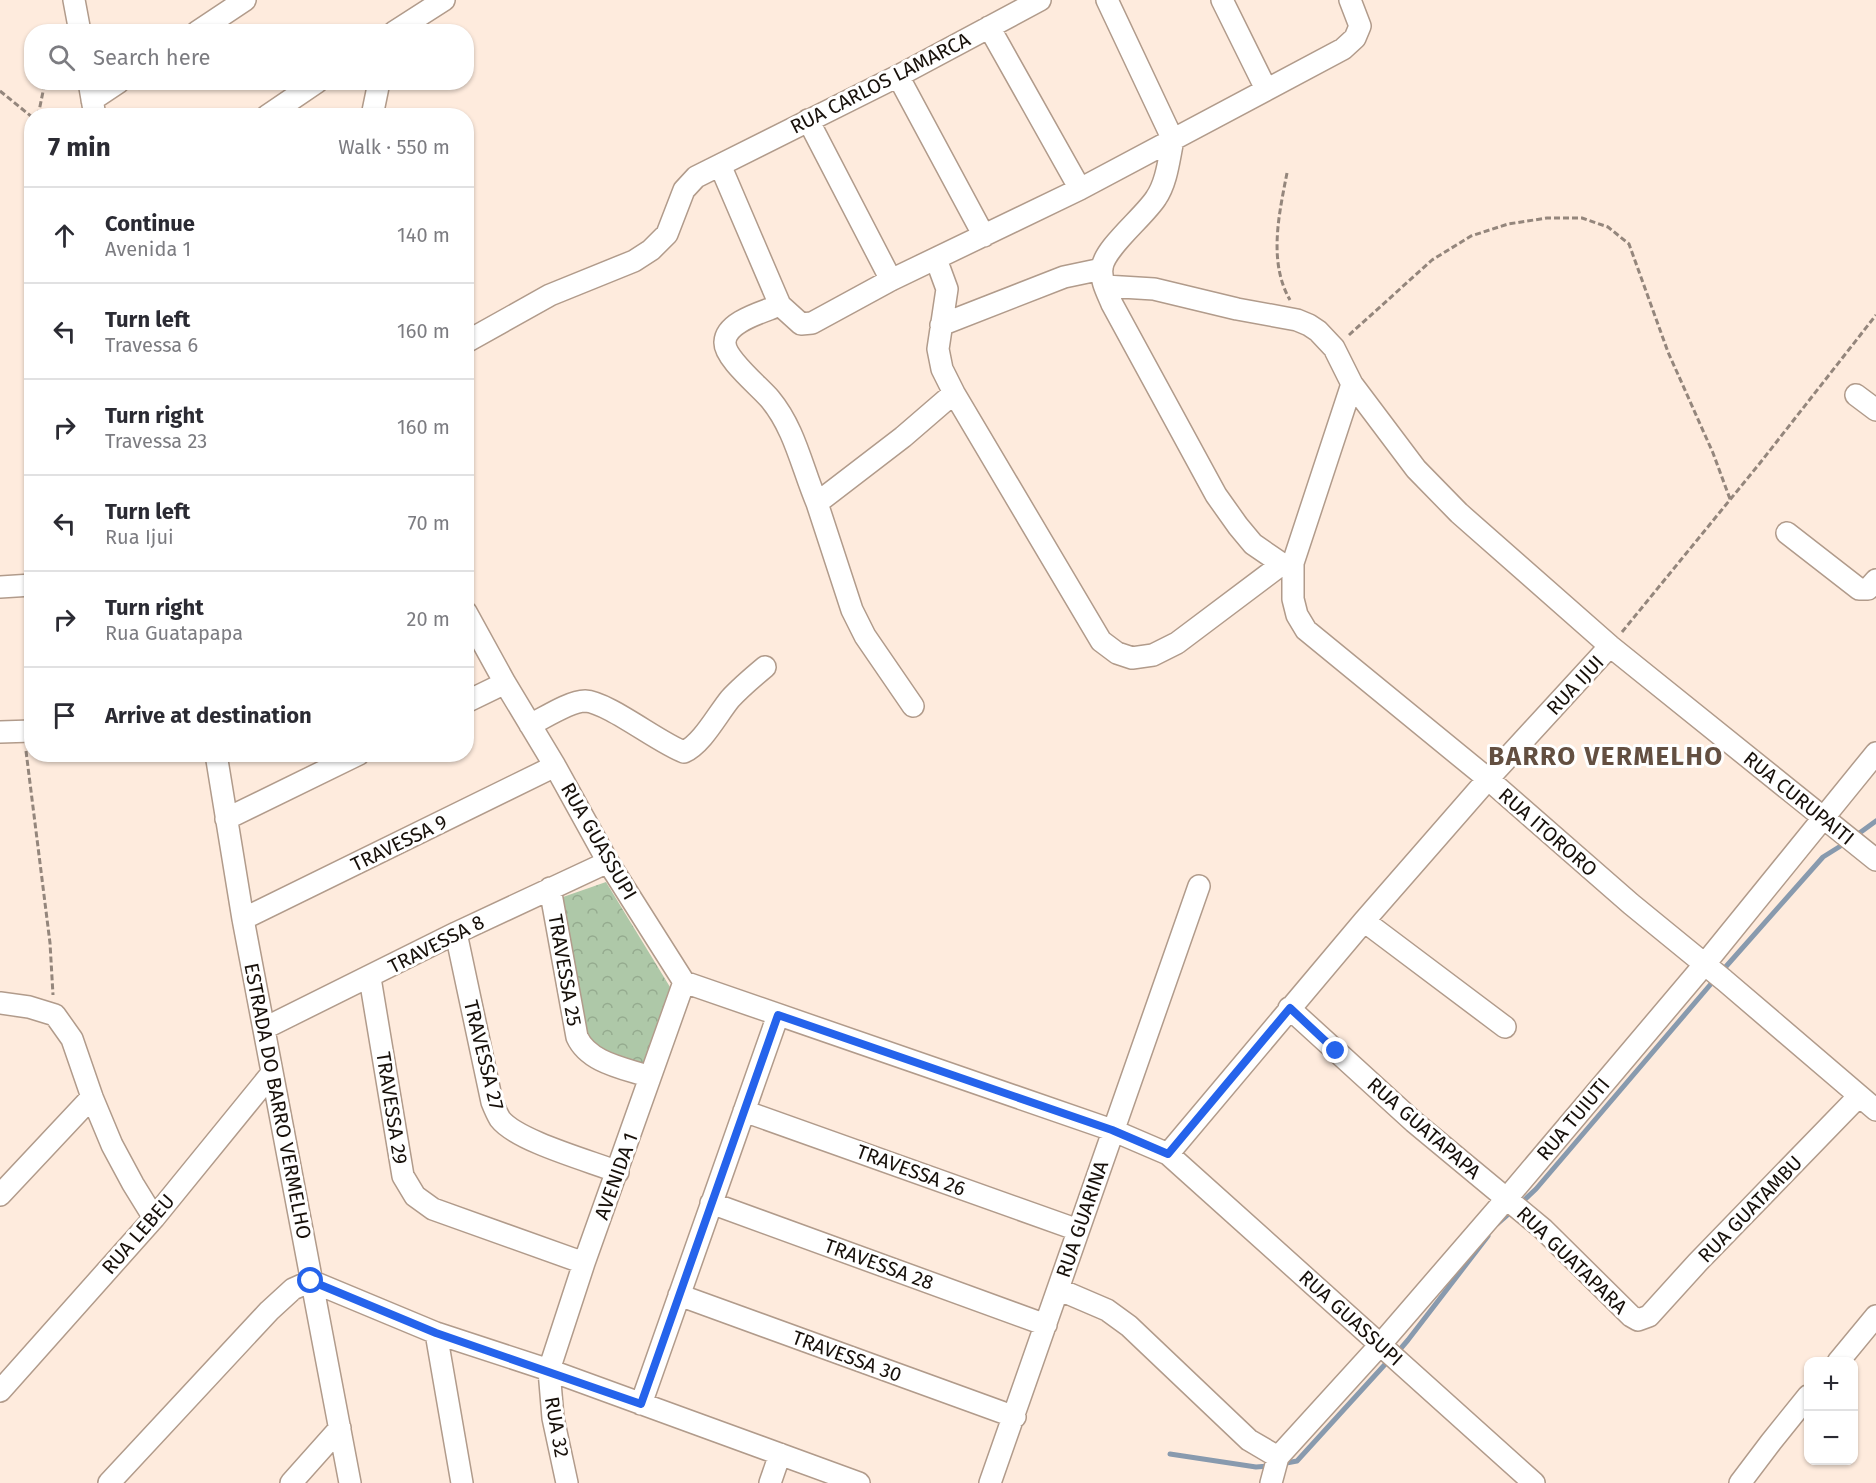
<!DOCTYPE html>
<html lang="en">
<head>
<meta charset="utf-8">
<style>
  body { margin:0; font-family:"Fira Sans",sans-serif; background:#f7f7f7; color:#2b2b33 }
  .controls { position:absolute; right:18px; bottom:18px; display:grid; overflow:hidden; border-radius:12px; box-shadow:0 2px 4px #0004 }
  .controls button { width:54px; height:54px; display:grid; place-items:center; padding:0; border:0; border-bottom:2px solid #e1e1e2; background:#fff; color:#2b2b33; font:30px sans-serif }
  .stop { position:absolute; width:18px; height:18px; margin:-14px; border:4px solid #2563eb; border-radius:50%; background:#fff }
  .stop.end { background:#2563eb; border-color:#fff; box-shadow:0 2px 6px #0008 }
  .list { margin:0; padding:0; list-style:none }
  h2 { display:flex; justify-content:space-between; align-items:center; height:78px; margin:0; padding:0 24px; font-size:26px }
  h2 small { font-size:20px; font-weight:400; color:#7c7c81 }
  .list li { display:grid; grid-template-columns:39px 1fr auto; gap:18px; align-items:center; box-sizing:border-box; height:96px; padding:0 24px; border-top:2px solid #e1e1e2 }
  .list b { display:block; font-size:22px; white-space:nowrap }
  .list p { margin:0; font-size:20px; white-space:nowrap; color:#7c7c81 }
  .list em { font-size:20px; font-style:normal; color:#7c7c81 }
  .icon { flex:none; width:33px; height:33px; fill:none; stroke:currentColor; stroke-width:2; stroke-linecap:round; stroke-linejoin:round }
  .map { position:relative; flex:none; width:1876px; height:1483px; overflow:hidden }
  .search { position:absolute; background:#fff; box-shadow:0 2px 4px #0004; left:24px; top:24px; width:450px; height:66px; display:flex; align-items:center; gap:15px; box-sizing:border-box; padding:0 21px; border-radius:24px; color:#7c7c81; font-size:22px }
  .panel { position:absolute; background:#fff; box-shadow:0 2px 4px #0004; left:24px; top:108px; width:450px; height:654px; border-radius:24px }
  .map>svg:first-child { display:block }
  .park { fill:url(#park-crowns) }
  .lines { fill:none; stroke-linecap:round; stroke-linejoin:round }
  .stream { stroke:#889aae; stroke-width:5 }
  .minor-casing { stroke:#b19b8b; stroke-width:24 }
  .path { stroke:#94867c; stroke-width:3; stroke-dasharray:6 3; stroke-linecap:butt }
  .minor { stroke:#fff; stroke-width:21 }
  .route { stroke:#2563eb; stroke-width:8 }
  .labels { text-anchor:middle; dominant-baseline:central; stroke-width:6; stroke-linejoin:round; paint-order:stroke }
  .street-label { font-size:20px; fill:#17100a; stroke:#fff }
  .district-label { font-size:26px; font-weight:bold; letter-spacing:1.5px; fill:#634f41; stroke:#fff }
</style>
</head>
<body>
<div class="map">
<svg width="1876" height="1483" viewBox="0 0 1876 1483">
  <defs>
    <pattern id="park-crowns" width="20" height="18" patternUnits="userSpaceOnUse" patternTransform="scale(1.5)"><rect width="20" height="18" fill="#aec8a8"/><path d="M2 6a3 3 0 1 1 6 0M12 15a3 3 0 1 1 6 0" fill="none" stroke="#95ab8f"/></pattern>
  </defs>
  <rect width="100%" height="100%" fill="#feebdd"/>
  <path class="park" d="M606 882 670 987 642 1066 588 1042 563 897Z"/>
  <g class="lines">
    <path class="stream" d="M1854 837 1876 821
      M1722 971 1823 857 1847 842
      M1520 1204 1536 1189 1716 978
      M1497 1224 1513 1210
      M1396 1354 1408 1340 1488 1236
      M1170 1454 1256 1467 1269 1466
      M1281 1464 1297 1461 1389 1360"/>
    <g class="minor-casing">
      <path id="minor" d="M74 0 80 32
        M1107 0 1173 140C1169 158 1167 182 1156 198 1144 217 1104 248 1102 268 1100 280 1108 294 1112 304L1216 495 1238 526 1253 544 1282 564
        M1222 0 1266 89
        M989 27 1080 189
        M197 32 245 0
        M394 32 444 0
        M898 76 984 236
        M89 82 95 116
        M92 100 119 82
        M267 116 317 82
        M372 116 379 82
        M808 120 891 280
        M720 165 780 305 801 324 812 323 891 280 1080 189 1343 49 1355 38 1360 26 1350 0
        M936 259 947 289 938 349 942 369 954 393
        M1105 286 1154 289 1237 309 1297 320 1309 325 1318 331 1334 348 1352 384 1416 469 1459 513 1610 646 1876 860
        M780 305C764 312 726 321 725 342 724 358 759 386 770 399 795 429 802 468 817 503L903 437 954 393 1101 641 1117 653 1132 658 1153 655 1177 643 1282 564 1293 563
        M941 325 1064 277 1102 269
        M466 342 550 295 634 261 651 250 667 234 684 190 696 177 898 76 1040 0
        M1352 384 1293 563V599L1297 615 1306 630 1488 779 1631 904 1724 980 1876 1110
        M1856 395 1876 410
        M817 503 852 610 865 636 913 706
        M1787 533 1859 589H1868L1876 580
        M0 587 32 585
        M466 612 505 683 555 766 608 862 684 982 1112 1130 1168 1154 1534 1483
        M466 702 505 683
        M530 725C544 718 570 701 585 701 608 702 659 743 684 752 702 744 717 715 730 699 741 687 753 677 765 667
        M0 732 32 731
        M216 754 243 919 350 1483
        M226 819 359 754
        M550 888 577 1037C589 1063 624 1068 650 1077
        M243 919 555 766
        M1364 921 1505 1027
        M456 933 492 1102C494 1107 497 1114 500 1119 517 1141 590 1161 618 1172
        M370 978 403 1176 415 1196 433 1209 584 1263
        M0 1003 29 1007 55 1015 72 1039 92 1097 112 1145 133 1184 154 1218
        M1289 1008 1414 1122 1543 1229 1631 1316 1638 1320 1649 1316 1698 1262 1859 1096
        M265 1028 456 933 608 862
        M744 1111 1078 1230
        M1168 1154 1364 921 1488 779 1610 646
        M0 1195 92 1097
        M711 1203 1046 1325
        M311 1281 436 1333 549 1370 859 1483
        M1058 1289 1107 1310 1129 1326 1249 1440 1278 1457
        M679 1295 1015 1417
        M436 1333 462 1483
        M1838 1362 1876 1316
        M0 1391 154 1218 272 1073
        M641 1404 778 1015
        M109 1483 269 1311 293 1289 311 1281
        M291 1483 340 1428
        M567 1483 553 1418 549 1370 584 1263 684 982
        M770 1483 780 1454
        M990 1483 1199 886
        M1271 1483 1278 1457 1380 1345 1507 1198 1704 965 1876 753
        M1740 1483 1771 1442 1808 1396"/>
    </g>
    <path class="path" d="M0 91 32 117
      M38 116 45 82
      M32 164 28 218 32 230
      M1287 173C1279 214 1268 262 1290 300
      M1349 335 1432 260 1471 236 1508 224 1547 218H1582L1608 227 1629 244 1668 352 1713 453 1730 499
      M1622 632 1760 463 1876 315
      M26 751 50 943 53 995"/>
    <use href="#minor" class="minor"/>
  </g>
  <g class="lines">
    <path class="route" d="M311 1281 436 1333 641 1404 778 1015 1112 1130 1168 1154 1290 1008 1336 1051"/>
  </g>
  <g class="labels">
    <g class="street-label">
      <text transform="translate(880 83) rotate(-27)">RUA CARLOS LAMARCA</text>
      <text transform="translate(1575 685) rotate(-47)">RUA IJUI</text>
      <text transform="translate(1799 798) rotate(39)">RUA CURUPAITI</text>
      <text transform="translate(1548 832) rotate(41)">RUA ITORORO</text>
      <text transform="translate(599 841) rotate(60)">RUA GUASSUPI</text>
      <text transform="translate(399 843) rotate(-26)">TRAVESSA 9</text>
      <text transform="translate(436 944) rotate(-27)">TRAVESSA 8</text>
      <text transform="translate(565 970) rotate(80)">TRAVESSA 25</text>
      <text transform="translate(484 1055) rotate(76)">TRAVESSA 27</text>
      <text transform="translate(278 1101) rotate(79)">ESTRADA DO BARRO VERMELHO</text>
      <text transform="translate(392 1108) rotate(81)">TRAVESSA 29</text>
      <text transform="translate(1573 1119) rotate(-50)">RUA TUIUTI</text>
      <text transform="translate(1424 1128) rotate(41)">RUA GUATAPAPA</text>
      <text transform="translate(911 1170) rotate(20)">TRAVESSA 26</text>
      <text transform="translate(616 1176) rotate(-70)">AVENIDA 1</text>
      <text transform="translate(1750 1209) rotate(-46)">RUA GUATAMBU</text>
      <text transform="translate(1082 1219) rotate(-71)">RUA GUARINA</text>
      <text transform="translate(138 1234) rotate(-49)">RUA LEBEU</text>
      <text transform="translate(1572 1260) rotate(44)">RUA GUATAPARA</text>
      <text transform="translate(879 1264) rotate(20)">TRAVESSA 28</text>
      <text transform="translate(1351 1318) rotate(42)">RUA GUASSUPI</text>
      <text transform="translate(847 1356) rotate(20)">TRAVESSA 30</text>
      <text transform="translate(557 1427) rotate(80)">RUA 32</text>
    </g>
    <g class="district-label">
      <text x="1606" y="756">BARRO VERMELHO</text>
    </g>
  </g>
</svg>
<div class="controls">
<button>+</button>
<button>−</button>
</div>
<div class="stop" style="left:311px;top:1281px"></div>
<div class="stop end" style="left:1336px;top:1051px"></div>
<div class="search"><svg class="icon" aria-label="search" viewBox="0 0 24 24"><circle cx="10" cy="10" r="6"/><path d="M15 15l6 6"/></svg>Search here</div>
<section class="panel">
<h2>7 min<small>Walk · 550 m</small></h2>
<ul class="list">
<li><svg class="icon" aria-label="ahead" viewBox="0 0 24 24"><path d="M12 20V5M6 11l6-6 6 6"/></svg><div><b>Continue</b><p>Avenida 1</p></div><em>140 m</em></li>
<li><svg class="icon" aria-label="left" viewBox="0 0 24 24"><path d="M17 20v-9H6M10 6l-5 5 5 5"/></svg><div><b>Turn left</b><p>Travessa 6</p></div><em>160 m</em></li>
<li><svg class="icon" aria-label="right" viewBox="0 0 24 24"><path d="M7 20v-9h11M14 6l5 5-5 5"/></svg><div><b>Turn right</b><p>Travessa 23</p></div><em>160 m</em></li>
<li><svg class="icon" aria-label="left" viewBox="0 0 24 24"><path d="M17 20v-9H6M10 6l-5 5 5 5"/></svg><div><b>Turn left</b><p>Rua Ijui</p></div><em>70 m</em></li>
<li><svg class="icon" aria-label="right" viewBox="0 0 24 24"><path d="M7 20v-9h11M14 6l5 5-5 5"/></svg><div><b>Turn right</b><p>Rua Guatapapa</p></div><em>20 m</em></li>
<li><svg class="icon" aria-label="arrive" viewBox="0 0 24 24"><path d="M6 21V4h12l-3 4 3 4H6"/></svg><div><b>Arrive at destination</b></div></li>
</ul>
</section>
</div>
</body>
</html>
